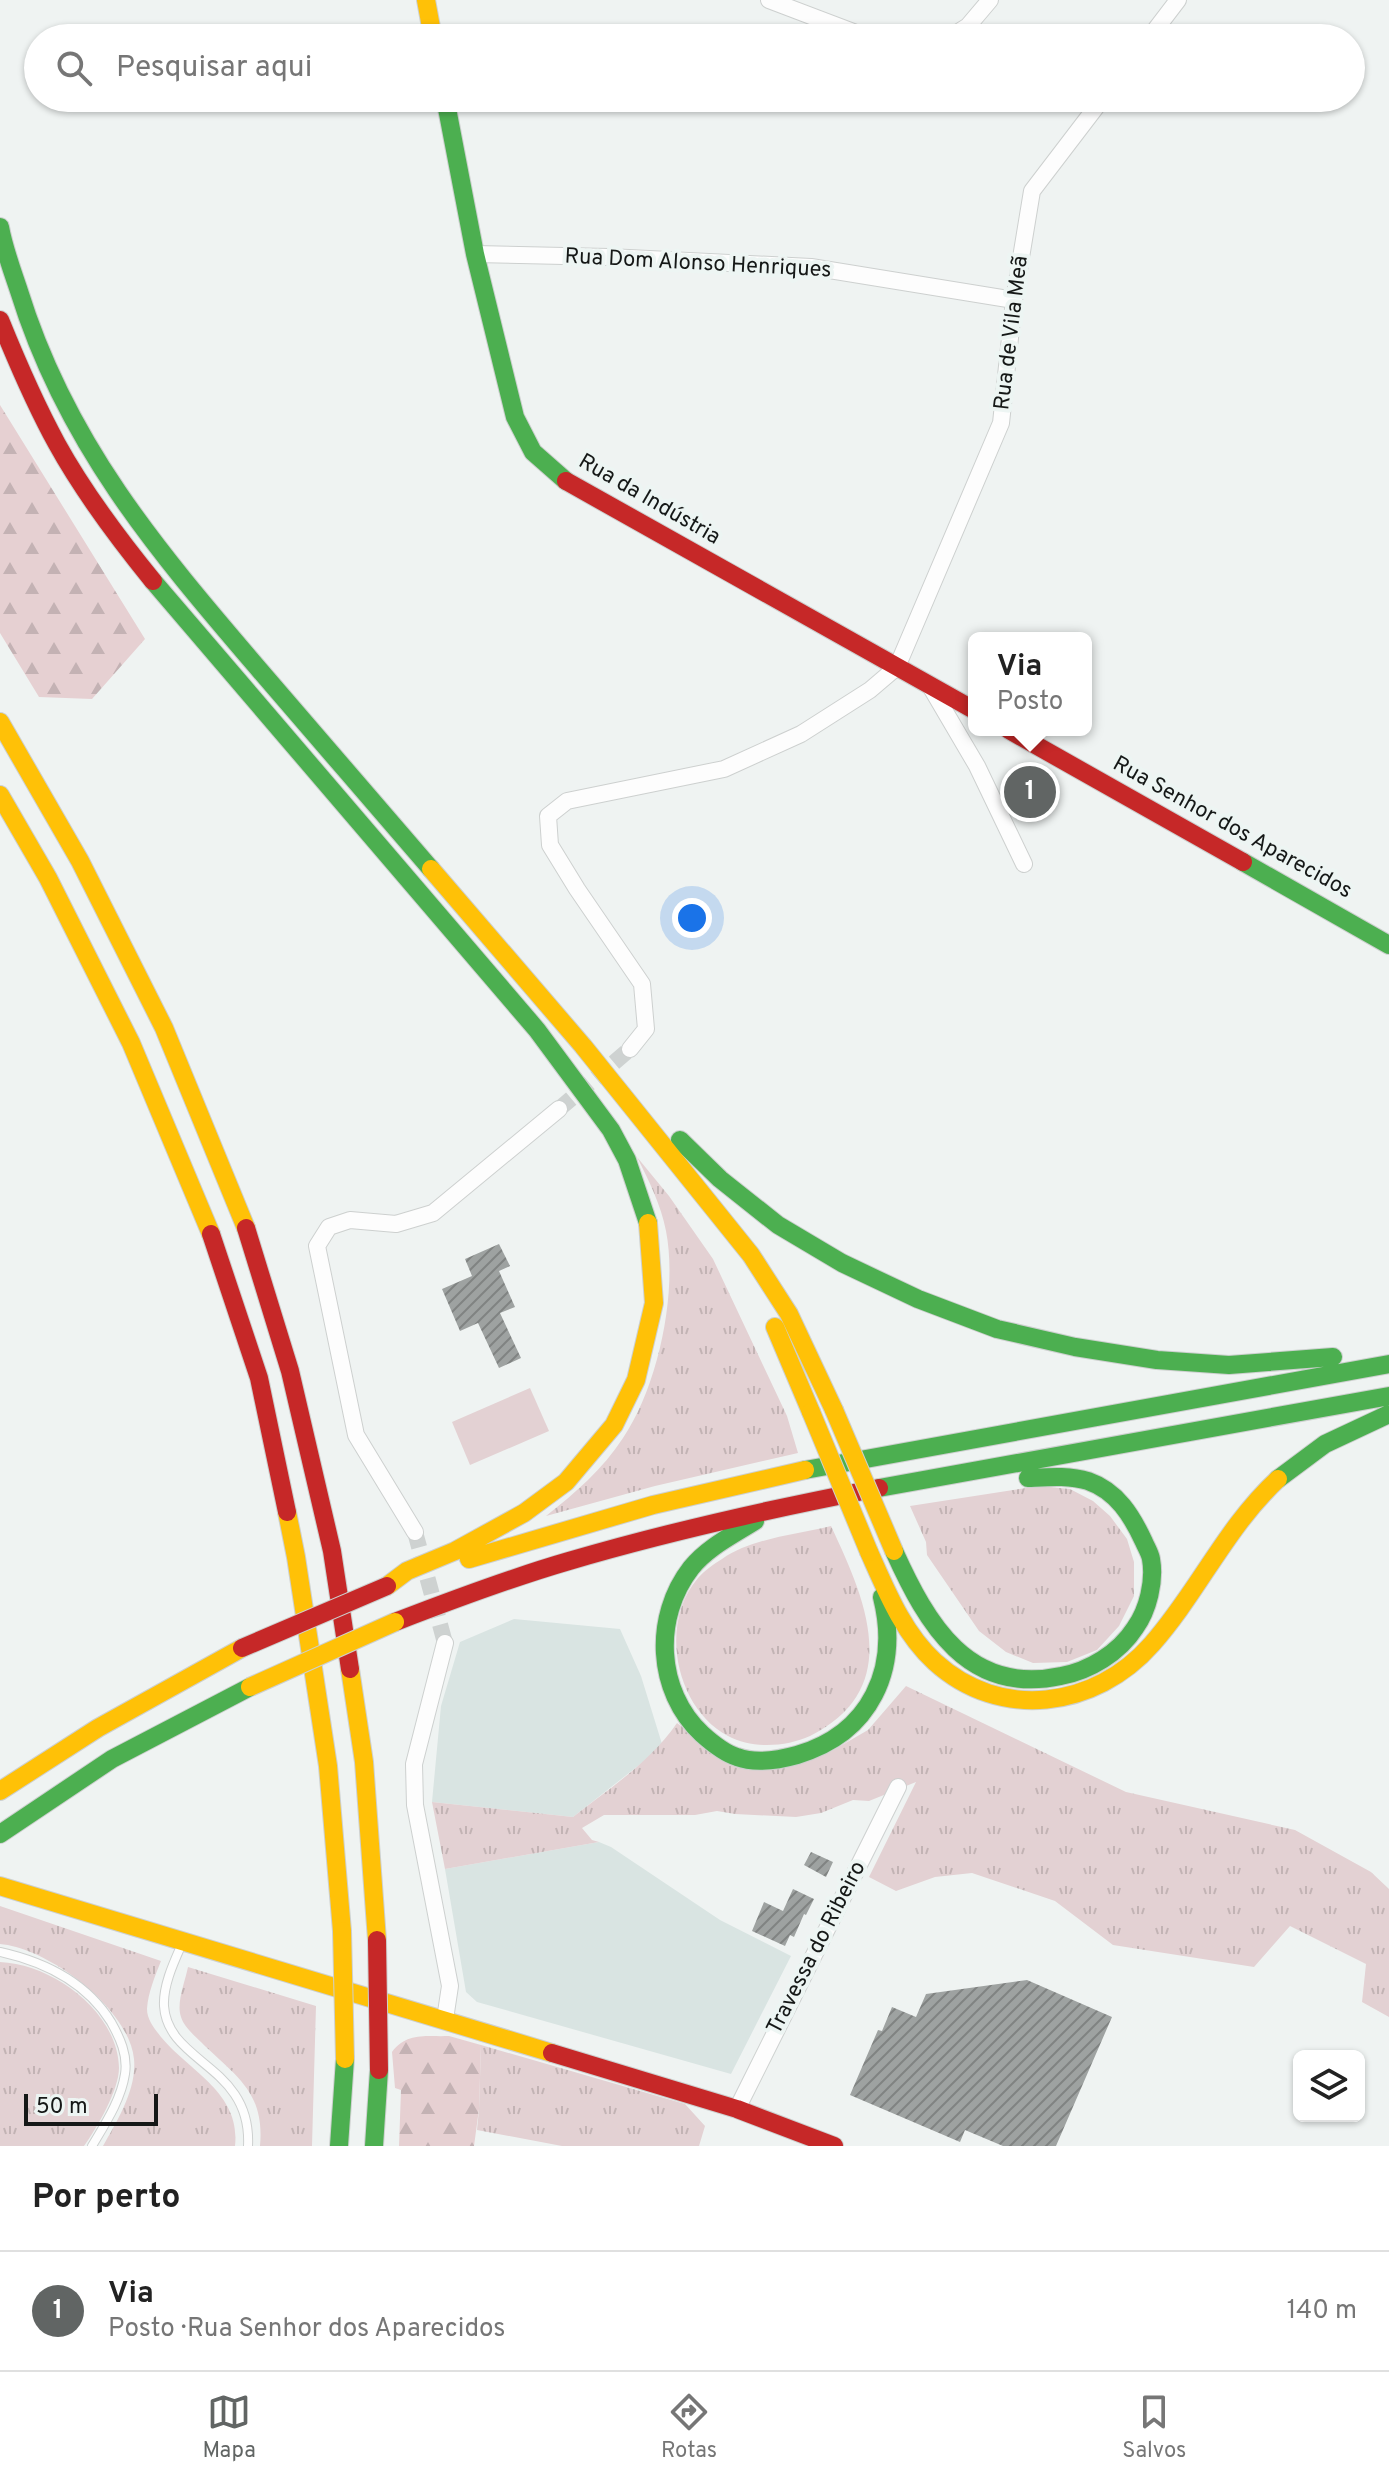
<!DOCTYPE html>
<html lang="pt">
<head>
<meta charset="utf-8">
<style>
  body { margin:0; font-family:Overpass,sans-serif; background:#f2f2f2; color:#222 }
  .controls { position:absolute; right:24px; bottom:24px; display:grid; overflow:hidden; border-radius:12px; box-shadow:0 2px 6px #0004 }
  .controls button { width:72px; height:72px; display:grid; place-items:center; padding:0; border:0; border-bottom:2px solid #e0e0e0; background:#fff; color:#222; font:40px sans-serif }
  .scale { position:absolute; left:24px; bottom:20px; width:134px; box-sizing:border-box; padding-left:8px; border:4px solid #151817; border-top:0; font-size:22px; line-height:28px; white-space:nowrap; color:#151817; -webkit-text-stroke:6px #edf5f3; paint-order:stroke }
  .you { position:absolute; left:692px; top:918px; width:28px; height:28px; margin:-20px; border:6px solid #fff; border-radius:50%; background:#1a73e8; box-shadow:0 0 0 12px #1a73e833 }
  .badge { display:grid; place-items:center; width:52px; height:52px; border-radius:50%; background:#616564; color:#fff; font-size:26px; font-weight:700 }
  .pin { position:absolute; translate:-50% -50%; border:4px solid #fff; box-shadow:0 2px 8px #0006 }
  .popup { position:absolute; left:968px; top:632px; width:124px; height:104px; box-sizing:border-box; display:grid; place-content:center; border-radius:12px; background:#fff; filter:drop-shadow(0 2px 6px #0005); font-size:26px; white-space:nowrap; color:#767676 }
  .popup b { font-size:30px; color:#222 }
  .popup::after { content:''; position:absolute; left:50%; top:100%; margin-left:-16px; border:16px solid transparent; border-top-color:#fff }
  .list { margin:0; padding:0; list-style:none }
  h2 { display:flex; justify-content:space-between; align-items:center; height:104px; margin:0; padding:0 32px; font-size:34px }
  h2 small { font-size:26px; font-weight:400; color:#767676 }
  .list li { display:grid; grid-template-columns:52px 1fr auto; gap:24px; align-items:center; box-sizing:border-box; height:120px; padding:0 32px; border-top:2px solid #e0e0e0 }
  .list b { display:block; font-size:30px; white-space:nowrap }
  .list p { margin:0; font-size:26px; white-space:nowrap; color:#767676 }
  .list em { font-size:26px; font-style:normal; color:#767676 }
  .icon { flex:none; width:44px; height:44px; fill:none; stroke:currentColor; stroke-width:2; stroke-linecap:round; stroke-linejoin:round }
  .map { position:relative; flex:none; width:1389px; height:2146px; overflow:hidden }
  .search { position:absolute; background:#fff; box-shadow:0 2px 6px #0004; left:24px; right:24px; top:24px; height:88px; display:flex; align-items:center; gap:20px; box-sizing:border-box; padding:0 28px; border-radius:44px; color:#767676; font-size:30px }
  .sheet { height:224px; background:#fff }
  nav { display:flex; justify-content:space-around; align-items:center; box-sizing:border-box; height:112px; border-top:2px solid #e0e0e0; background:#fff; font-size:22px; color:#767676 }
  nav a { display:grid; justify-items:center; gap:4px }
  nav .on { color:#616564 }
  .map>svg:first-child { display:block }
  .built { fill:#d9e4e2 }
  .grass { fill:url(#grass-tufts) }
  .forest { fill:url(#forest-firs) }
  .pitch { fill:#e3d1d3 }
  .building { fill:url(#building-hatch) }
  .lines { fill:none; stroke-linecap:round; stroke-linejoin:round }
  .street-tunnel { stroke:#ced2d1; stroke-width:16; stroke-dasharray:16 8; stroke-linecap:butt }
  .lane-casing { stroke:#cdd0cf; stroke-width:10 }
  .street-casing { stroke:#cdd0cf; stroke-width:18 }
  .fast-casing { stroke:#cdd0cf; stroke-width:20 }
  .slow-casing { stroke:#cdd0cf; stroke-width:20 }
  .jam-casing { stroke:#cdd0cf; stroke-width:20 }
  .lane { stroke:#fdfdfd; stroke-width:8 }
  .street { stroke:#fdfdfd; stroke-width:16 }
  .fast { stroke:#4caf50; stroke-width:18 }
  .slow { stroke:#ffc107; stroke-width:18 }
  .jam { stroke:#c62828; stroke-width:18 }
  .slow-bridge-casing { stroke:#cdd0cf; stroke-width:20; stroke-linecap:butt }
  .jam-bridge-casing { stroke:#cdd0cf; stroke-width:20; stroke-linecap:butt }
  .slow-bridge { stroke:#ffc107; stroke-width:18 }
  .jam-bridge { stroke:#c62828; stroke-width:18 }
  .labels { text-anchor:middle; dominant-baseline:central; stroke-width:8; stroke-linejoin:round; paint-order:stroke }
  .street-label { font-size:22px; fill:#151817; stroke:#edf5f3 }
</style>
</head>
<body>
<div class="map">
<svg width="1389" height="2146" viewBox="0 0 1389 2146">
  <defs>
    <pattern id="grass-tufts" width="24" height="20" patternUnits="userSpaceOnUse" patternTransform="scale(2)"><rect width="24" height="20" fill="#e3d1d3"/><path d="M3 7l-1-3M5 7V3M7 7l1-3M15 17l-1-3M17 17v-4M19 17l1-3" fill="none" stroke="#c2b3b4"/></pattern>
    <pattern id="forest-firs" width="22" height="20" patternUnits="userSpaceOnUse" patternTransform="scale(2)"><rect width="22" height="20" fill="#e6d0d2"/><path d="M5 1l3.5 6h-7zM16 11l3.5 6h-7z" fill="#c4b2b4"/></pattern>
    <pattern id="building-hatch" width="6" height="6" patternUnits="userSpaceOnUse" patternTransform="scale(2)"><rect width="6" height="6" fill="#9ea2a1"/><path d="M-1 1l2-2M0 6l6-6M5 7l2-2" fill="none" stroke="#808382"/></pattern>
  </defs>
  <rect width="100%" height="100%" fill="#eff3f2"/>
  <path class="built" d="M514 1619 620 1629 641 1676 662 1744 648 1758 573 1817 432 1802 441 1706 460 1642Z
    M599 1842 611 1847 720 1920 791 1956 731 2074 477 2002 466 1992 445 1869Z"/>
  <path class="grass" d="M637 1157 669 1196 713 1259 787 1416 798 1453 655 1486 546 1516C574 1494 603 1469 623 1438 658 1387 678 1292 666 1231 661 1205 649 1181 637 1157Z
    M1039 1486 1070 1489 1093 1501 1110 1516 1127 1539 1134 1562V1596L1119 1626 1097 1650 1067 1662 1033 1663 1006 1652 979 1631 927 1555 926 1542 910 1506Z
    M831 1526C866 1601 905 1688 810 1736 786 1747 752 1749 728 1736 676 1709 658 1624 698 1578 704 1571 714 1564 722 1559 752 1538 795 1535 831 1526Z
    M906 1686 1126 1792 1295 1830 1371 1872 1389 1889V2017L1362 2002 1366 1964 1290 1926 1254 1967 1113 1945 1055 1901 972 1873 935 1877 896 1891 869 1877 916 1782 869 1801 853 1800 821 1813 796 1817 735 1814 717 1811 695 1815H604L582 1828 592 1840 599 1842 445 1869 432 1802 573 1817C610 1788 650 1762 677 1723L732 1763 830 1752 868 1730Z
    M0 1906 161 1961C155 1976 148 1993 147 2009 147 2020 155 2029 161 2037 190 2072 241 2093 235 2146H103C117 2121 137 2089 134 2059 129 2008 48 1948 0 1944Z
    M0 1962C53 1964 118 2012 119 2068 119 2090 97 2128 84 2146H0Z
    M188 1967 316 2006 312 2146H260C265 2091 235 2076 201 2042 194 2035 184 2027 181 2017 176 2003 185 1982 188 1967Z
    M481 2045 685 2104 705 2126 699 2146H562L477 2130 479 2109Z"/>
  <path class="forest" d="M0 405 145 639 92 699 39 697 0 633Z
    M449 2036 481 2045 479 2109 474 2146H399L401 2090 395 2088 392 2052C407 2032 426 2037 449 2036Z"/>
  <path class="pitch" d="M530 1388 549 1431 470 1465 452 1422Z"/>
  <path class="building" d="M499 1244 510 1266 499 1271 515 1307 500 1313 521 1358 499 1368 478 1323 460 1331 442 1289 472 1276 465 1259Z
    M811 1852 833 1862 826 1877 804 1865Z
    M793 1889 814 1899 806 1915 804 1914 794 1937 790 1935 785 1946 752 1931 764 1902 783 1911Z
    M1027 1980 1112 2017 1056 2146H1003L965 2130 960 2142 850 2095 878 2030 882 2031 892 2007 916 2017 926 1994Z"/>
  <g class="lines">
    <path class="street-tunnel" d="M559 1109 630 1049
      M415 1532 445 1643"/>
    <g class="lane-casing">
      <path id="lane" d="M181 1946C173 1964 163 1986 164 2006 168 2064 252 2065 248 2146
        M0 1952C45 1962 86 1982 111 2022 120 2038 128 2055 125 2074 121 2100 105 2124 92 2146"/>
    </g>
    <g class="street-casing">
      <path id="street" d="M769 0 869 38
        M949 38 968 26 990 0
        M1149 38 1178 0
        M475 254 609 257 811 267 1014 300
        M930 686 977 766 1024 864
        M630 1049 646 1029 642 984 577 889 550 845 548 816 567 801 724 769 801 734 870 690 897 667 1001 423 1014 300 1032 191 1103 98
        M415 1532 356 1435 317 1246 329 1227 350 1220 396 1224 433 1213 559 1109
        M445 1643 414 1764 415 1805 450 1986 445 2019
        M737 2109 898 1787"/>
    </g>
    <g class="fast-casing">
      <path id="fast" d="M445 98 475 254 515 417 533 452 566 481
        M0 227C4 249 12 270 19 291 66 443 156 549 257 667 315 734 373 802 431 869
        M153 581 537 1030 611 1130 627 1160 648 1223
        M1243 862 1389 945
        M680 1140 720 1179 778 1225 842 1263 918 1299 997 1329 1075 1347 1157 1360 1229 1365 1333 1357
        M805 1470 1389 1364
        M1278 1479 1325 1444 1389 1414
        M879 1488 1389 1396
        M755 1521C733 1535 708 1547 691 1568 653 1617 656 1691 702 1734 712 1743 724 1753 737 1757 756 1764 779 1760 797 1755 871 1733 900 1669 882 1597
        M894 1551C927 1624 968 1696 1061 1676 1089 1671 1119 1653 1135 1628 1148 1610 1155 1581 1151 1559 1150 1553 1146 1547 1144 1542 1132 1516 1117 1491 1088 1481 1069 1475 1048 1477 1028 1478
        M0 1834 112 1759 250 1687
        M339 2146 345 2059
        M374 2146 379 2070"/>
    </g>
    <g class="slow-casing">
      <path id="slow" d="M426 0 433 38
        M0 722 80 861 164 1028 246 1228
        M0 795 48 878 131 1043 211 1234
        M431 869 583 1046 751 1255 789 1314 834 1410
        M775 1327 811 1412
        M287 1512 296 1557 328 1766 342 1931
        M869 1552C886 1590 903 1633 935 1662 1000 1721 1095 1709 1152 1644 1198 1592 1226 1527 1278 1479
        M469 1559 653 1505 805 1470
        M387 1586 407 1571 455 1551 524 1513 566 1482 614 1425 636 1380 654 1303 648 1223
        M350 1669 364 1762 377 1940
        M0 1791 98 1728 242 1648
        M0 1886 552 2053"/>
    </g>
    <g class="jam-casing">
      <path id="jam" d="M0 320C17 362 35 404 57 444 84 493 118 538 153 581
        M566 481 974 710
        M1009 730 1243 862
        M246 1228 290 1371 332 1551 350 1669
        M211 1234 259 1378 287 1512
        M395 1622C452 1600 510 1578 569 1561 671 1531 775 1508 879 1488
        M552 2053 737 2109 834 2146"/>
    </g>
    <use href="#lane" class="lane"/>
    <use href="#street" class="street"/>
    <use href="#fast" class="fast"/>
    <use href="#slow" class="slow"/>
    <use href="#jam" class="jam"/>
    <g class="slow-bridge-casing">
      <path id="slow-bridge" d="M834 1410 894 1551
        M811 1412 869 1552
        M250 1687 395 1622
        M342 1931 345 2059"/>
    </g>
    <g class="jam-bridge-casing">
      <path id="jam-bridge" d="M242 1648 387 1586
        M377 1940 379 2070"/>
    </g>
    <use href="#slow-bridge" class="slow-bridge"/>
    <use href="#jam-bridge" class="jam-bridge"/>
  </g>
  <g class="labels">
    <g class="street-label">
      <text transform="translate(698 264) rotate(3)">Rua Dom Alonso Henriques</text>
      <text transform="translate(1012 333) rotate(-83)">Rua de Vila Meã</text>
      <text transform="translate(649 500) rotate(30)">Rua da Indústria</text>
      <text transform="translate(1232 828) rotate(29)">Rua Senhor dos Aparecidos</text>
      <text transform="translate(817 1948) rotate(-63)">Travessa do Ribeiro</text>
    </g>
  </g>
</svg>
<div class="controls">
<button><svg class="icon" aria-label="layers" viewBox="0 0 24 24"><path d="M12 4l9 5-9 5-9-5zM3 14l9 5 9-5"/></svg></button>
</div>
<div class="scale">50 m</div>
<div class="you"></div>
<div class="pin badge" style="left:1030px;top:792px">1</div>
<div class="popup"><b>Via</b>Posto</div>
<div class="search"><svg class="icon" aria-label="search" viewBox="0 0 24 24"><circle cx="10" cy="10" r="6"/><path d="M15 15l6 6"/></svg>Pesquisar aqui</div>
</div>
<section class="sheet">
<h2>Por perto<small></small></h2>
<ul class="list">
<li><span class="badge">1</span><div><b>Via</b><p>Posto · Rua Senhor dos Aparecidos</p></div><em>140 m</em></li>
</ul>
</section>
<nav>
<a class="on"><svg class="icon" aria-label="map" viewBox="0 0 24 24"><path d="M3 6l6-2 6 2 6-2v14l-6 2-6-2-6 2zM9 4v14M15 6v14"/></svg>Mapa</a>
<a><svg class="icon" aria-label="directions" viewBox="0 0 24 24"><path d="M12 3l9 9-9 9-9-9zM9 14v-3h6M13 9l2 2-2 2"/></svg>Rotas</a>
<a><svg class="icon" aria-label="saved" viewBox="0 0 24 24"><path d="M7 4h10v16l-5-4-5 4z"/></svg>Salvos</a>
</nav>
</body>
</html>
